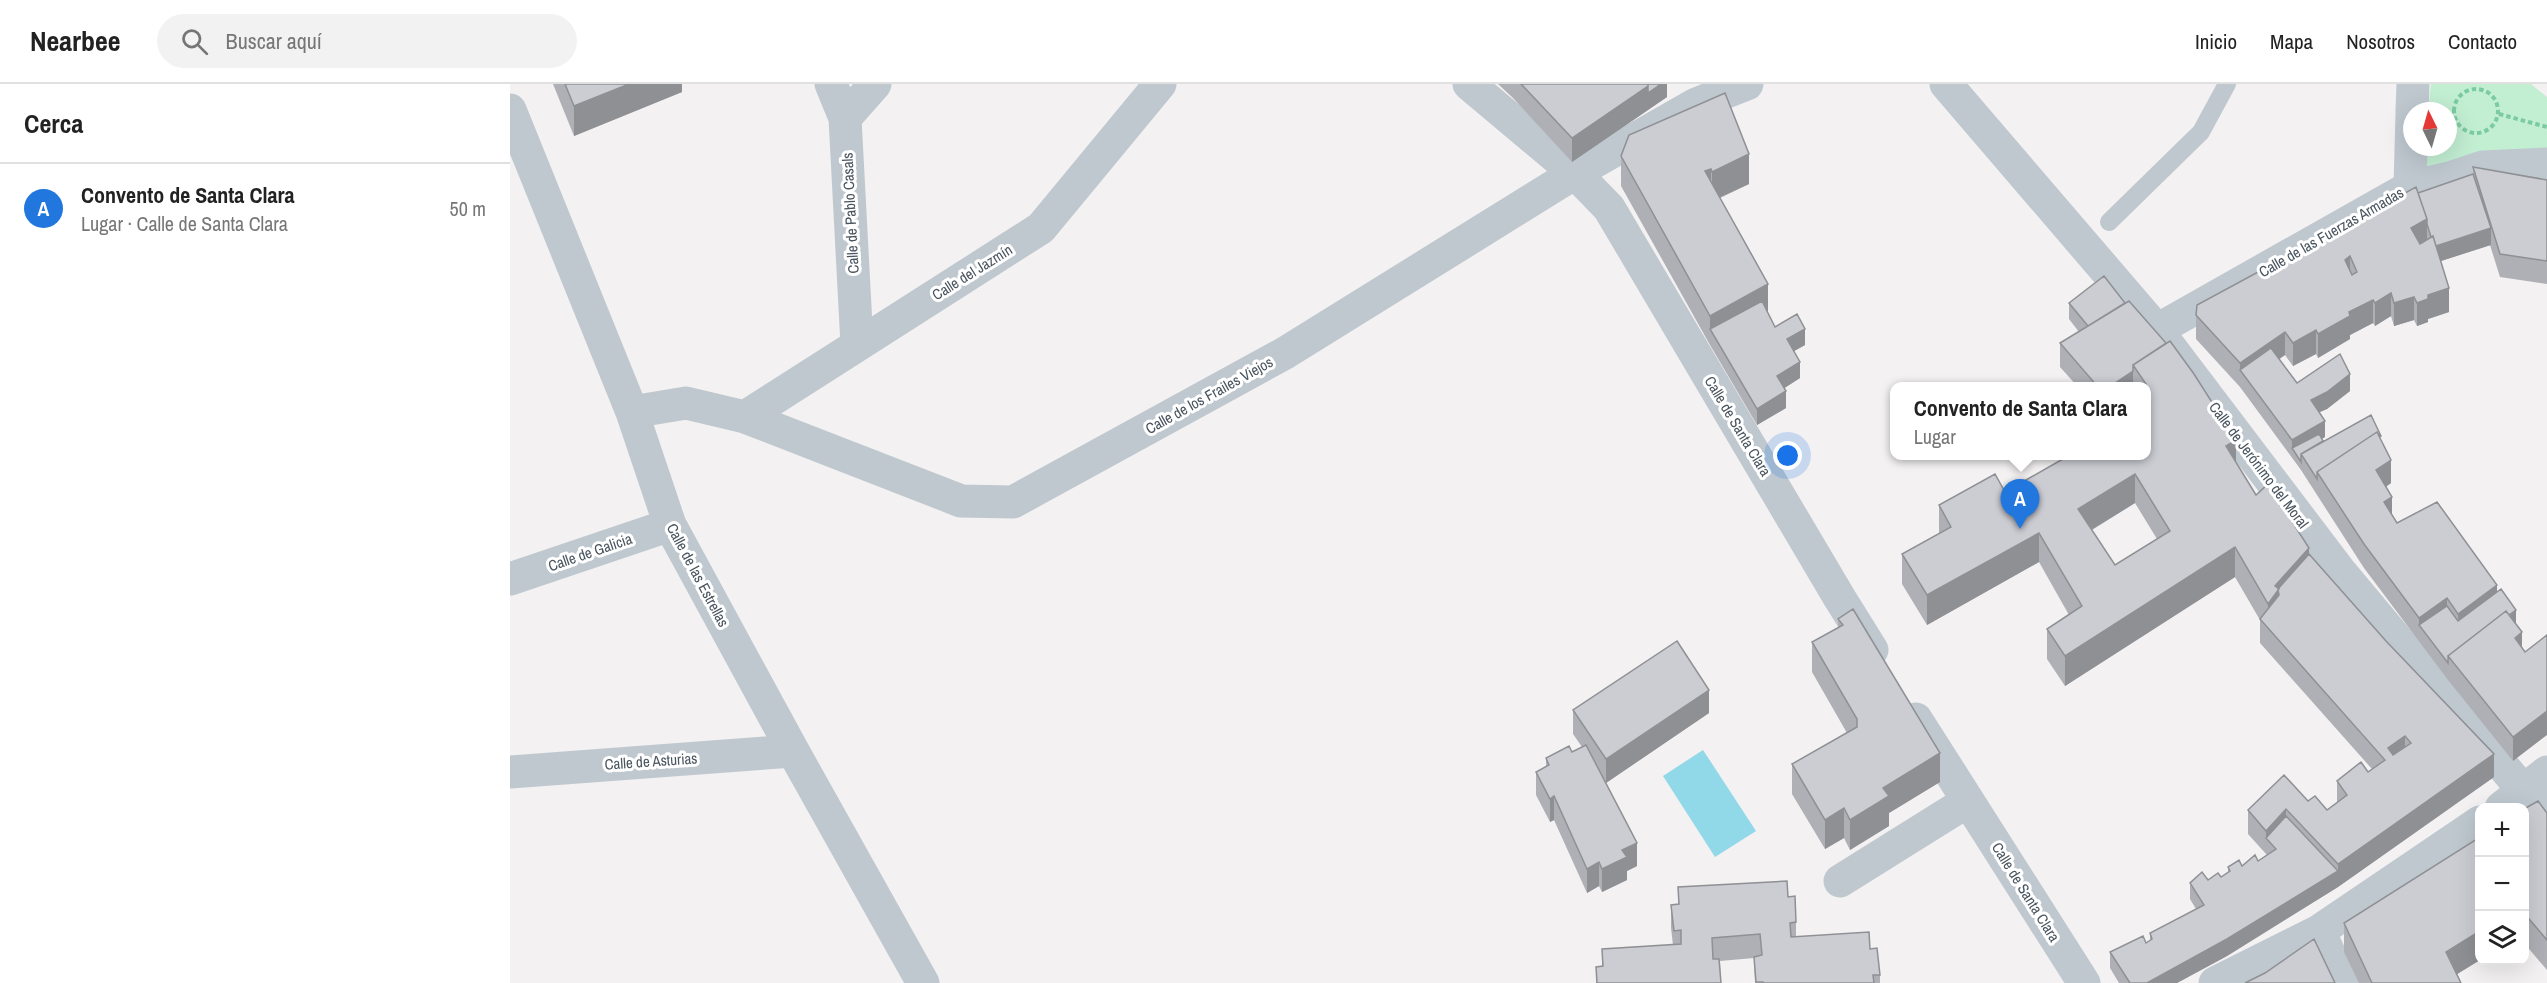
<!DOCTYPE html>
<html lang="es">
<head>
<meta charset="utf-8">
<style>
  body { margin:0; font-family:"Archivo Narrow",sans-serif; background:#f2f2f2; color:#222 }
  .controls { position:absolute; right:18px; bottom:18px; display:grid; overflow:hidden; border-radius:12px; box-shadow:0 6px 24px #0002 }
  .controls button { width:54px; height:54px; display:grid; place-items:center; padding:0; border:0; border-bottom:2px solid #e0e0e0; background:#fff; color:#222; font:30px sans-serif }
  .compass { position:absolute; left:1893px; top:18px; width:54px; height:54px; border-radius:50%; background:#fff; box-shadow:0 6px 24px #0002; rotate:355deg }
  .you { position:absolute; left:1278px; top:372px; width:21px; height:21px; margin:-15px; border:4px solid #fff; border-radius:50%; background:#1a73e8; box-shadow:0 0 0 9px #1a73e833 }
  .badge { display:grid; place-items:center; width:39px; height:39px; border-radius:50%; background:#2177dd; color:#fff; font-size:20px; font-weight:700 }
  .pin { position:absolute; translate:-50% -50px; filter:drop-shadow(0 2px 3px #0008) }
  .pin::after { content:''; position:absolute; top:32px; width:21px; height:18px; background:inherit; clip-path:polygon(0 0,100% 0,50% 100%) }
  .popup { position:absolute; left:1380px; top:298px; width:261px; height:78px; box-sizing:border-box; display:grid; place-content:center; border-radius:12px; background:#fff; filter:drop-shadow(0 2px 4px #0005); font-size:20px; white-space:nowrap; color:#767676 }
  .popup b { font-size:22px; color:#222 }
  .popup::after { content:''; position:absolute; left:50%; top:100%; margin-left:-12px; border:12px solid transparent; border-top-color:#fff }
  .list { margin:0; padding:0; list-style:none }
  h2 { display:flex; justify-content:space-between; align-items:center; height:78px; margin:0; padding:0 24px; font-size:26px }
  h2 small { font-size:20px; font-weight:400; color:#767676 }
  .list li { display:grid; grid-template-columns:39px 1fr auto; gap:18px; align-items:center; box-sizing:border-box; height:90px; padding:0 24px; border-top:2px solid #e0e0e0 }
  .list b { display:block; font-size:22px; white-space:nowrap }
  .list p { margin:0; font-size:20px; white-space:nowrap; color:#767676 }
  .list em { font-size:20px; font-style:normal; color:#767676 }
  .icon { flex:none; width:33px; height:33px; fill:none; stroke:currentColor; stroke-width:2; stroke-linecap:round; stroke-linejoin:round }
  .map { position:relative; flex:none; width:2037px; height:899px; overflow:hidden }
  header { display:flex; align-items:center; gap:36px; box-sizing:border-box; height:84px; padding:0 30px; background:#fff; border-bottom:2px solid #e0e0e0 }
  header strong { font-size:28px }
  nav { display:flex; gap:33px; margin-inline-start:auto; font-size:21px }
  .search { width:420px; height:54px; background:#f2f2f2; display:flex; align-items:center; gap:15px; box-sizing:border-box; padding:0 21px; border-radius:33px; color:#767676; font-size:22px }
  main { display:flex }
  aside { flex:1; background:#fff }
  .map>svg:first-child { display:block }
  .green { fill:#c2eed2 }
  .water { fill:#91d8e9 }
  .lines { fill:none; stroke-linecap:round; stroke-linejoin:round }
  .path { stroke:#7bcba2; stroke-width:4; stroke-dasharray:4.5 3; stroke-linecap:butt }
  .lane { stroke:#bfc8cf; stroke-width:18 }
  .street { stroke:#bfc8cf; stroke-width:33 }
  .wall { fill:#afb0b5; fill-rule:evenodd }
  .shaded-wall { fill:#8e9094 }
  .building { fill:#cbcdd3; stroke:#8e9094; stroke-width:1.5; fill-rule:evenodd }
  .labels { text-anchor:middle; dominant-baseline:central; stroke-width:6; stroke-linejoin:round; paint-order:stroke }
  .street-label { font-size:15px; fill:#49545e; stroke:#fff }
</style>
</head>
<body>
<header>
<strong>Nearbee</strong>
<div class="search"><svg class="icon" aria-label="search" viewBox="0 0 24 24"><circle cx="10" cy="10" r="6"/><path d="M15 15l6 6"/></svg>Buscar aquí</div>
<nav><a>Inicio</a><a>Mapa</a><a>Nosotros</a><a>Contacto</a></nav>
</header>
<main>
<aside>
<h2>Cerca<small></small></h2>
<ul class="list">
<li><span class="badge">A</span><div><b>Convento de Santa Clara</b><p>Lugar · Calle de Santa Clara</p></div><em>50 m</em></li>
</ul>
</aside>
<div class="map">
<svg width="2037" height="899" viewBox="0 0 2037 899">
  <rect width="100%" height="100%" fill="#f3f1f1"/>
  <path class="green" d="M1921 0H2021L2037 13V65L1915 89 1913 63H1938V27H1918Z"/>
  <path class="water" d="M1193 666 1246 747 1205 773 1153 692Z"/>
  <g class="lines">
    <path class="path" d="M1944 27a22 22 0 1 1 44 0a22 22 0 1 1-44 0Z
      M1989 30 2037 43"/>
    <path class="lane" d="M1599 138 1691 48 1717 0"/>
    <path class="street" d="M321 0 335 34 347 261
      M959 0 1065 89 1099 124 1329 513 1362 566
      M1436 0 1647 246 1829 486 2037 735
      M0 26 122 328 160 441 283 667 413 899
      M1902 27 1903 0
      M335 34 365 0
      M1900 103 1902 29
      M1647 246 1900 103 1943 93 1973 83 2037 80
      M122 328 176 319 235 333 451 417 503 418 775 269 1065 89 1186 20 1237 0
      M235 333 531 144 650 0
      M0 495 160 441
      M1406 635 1574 899
      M0 688 283 667
      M1991 724 2037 688
      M1330 797 1458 717
      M1809 847 1833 899
      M1705 899 1809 847 1970 738"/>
  </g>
  <path class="wall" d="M43 0H172V8L64 52Z
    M988 0H1157V13L1062 78 1003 14Z
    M1119 51 1239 100 1210 114 1258 229 1265 243 1295 261 1284 267 1290 294 1274 304 1276 324 1247 341 1200 261 1111 102V72Z
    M1963 83 2037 96V200L1990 193 1980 161 1930 177 1939 228 1918 235V238L1907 242 1904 236 1884 242 1881 232 1865 242 1863 239 1840 251V255L1808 274 1806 270 1783 282 1775 271 1769 275 1787 299 1840 307 1817 325 1809 328 1815 353 1812 355 1813 357H1871L1881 399 1876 403 1882 430 1887 439 1987 508 2006 526 2003 677 1938 596 1854 484 1791 386 1730 303 1686 255V231L1908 109 1963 90Z
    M1559 219 1726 380 1746 411 1799 470 1984 693 1828 803 1717 872 1667 899H1609L1600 884V868L1636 859 1640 856V849L1686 825 1680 815V799L1711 793 1718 789V783L1732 782 1748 777 1757 771 1738 750V726L1798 717 1817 726 1827 719V697L1858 688 1862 685 1750 559V536L1725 493 1555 602 1537 575V545L1559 531 1529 478 1417 541 1392 500V470L1429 450V421L1495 408 1636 372V303H1568L1550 283V259L1569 248 1559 235ZM1625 419 1647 455 1605 481 1582 446Z
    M1343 525 1430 698 1379 729V742L1340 766 1334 754 1315 765 1282 710V680L1337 649 1302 588V558L1328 544V535Z
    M1063 626 1199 629 1096 699 1127 782 1117 787V796L1092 808 1089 802 1077 809 1044 736 1040 738 1026 711V688L1036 683V674L1062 668 1072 663 1063 650Z
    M2014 725 2037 729V886L2014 859Z
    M1970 753V876L1947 890 1951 899H1849L1834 868V839Z
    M1168 803 1278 813 1286 838V853L1360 865 1370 891V899H1245L1244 874 1210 877 1211 899H1086V883L1092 882V865L1163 861 1161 844V821L1168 820Z"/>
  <path class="shaded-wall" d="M119 0H172V8L64 52V22Z
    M1151 0H1157V13L1062 78V54L1138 2Z
    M1239 70V100L1202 117V88Z
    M1201 85V114L1195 87Z
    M1917 135V159L1901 167V144Z
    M1981 144V161L1925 179V163Z
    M1840 172V196L1835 176Z
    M1258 200V230L1200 245V232Z
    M1939 204V228L1918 235V238L1907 242V219L1918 211Z
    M1881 209V232L1865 242V219Z
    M1904 213V236L1884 242V219Z
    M1863 216V239L1840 251V255L1808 274V250L1839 228Z
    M1295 245V261L1277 271V255Z
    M1806 246V270L1783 282V259Z
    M1775 248V271L1738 297 1730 287V279Z
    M1290 278V294L1267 309V292Z
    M1623 287V303H1599Z
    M1840 290V307L1817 325 1801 332V316Z
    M1276 307V324L1247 341V325Z
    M1815 337V353L1786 370 1782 364V356Z
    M1726 356V385L1716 362Z
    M1881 376V399L1866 409V386Z
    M1625 390V419L1568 454V425Z
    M1882 413V436L1874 418Z
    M1529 449V478L1417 541V511Z
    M1725 463V493L1555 602V572Z
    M1799 464V494L1758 544V520L1765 502Z
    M1987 501V524L1948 554V530Z
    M1937 514V538L1909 541V534Z
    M2006 526V542L1941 577Z
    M2012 548V572L2005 554Z
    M1199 606V629L1096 699V675Z
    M2037 627V651L2003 677V653Z
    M1895 652V676L1878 688V664Z
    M1430 669V698L1379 729V742L1340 766V736L1373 704Z
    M1984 670V693L1828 803 1717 872 1667 899H1637L1828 787V780Z
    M1044 712V736L1040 738V715Z
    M1334 724V754L1315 765V736Z
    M1776 725V748L1756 754V747Z
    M1127 759V782L1117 787V796L1092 808V785L1112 766Z
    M1089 778V802L1077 809V785Z
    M1970 847V876L1936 897V868Z"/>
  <path class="building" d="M55 0H119L64 22Z
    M1011 0H1138V2L1062 54Z
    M1138 0H1151L1138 9Z
    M1215 9 1239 70 1202 88 1201 85 1195 87 1258 200 1200 232 1111 72 1119 51Z
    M1963 83 2037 96V177L1990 170Z
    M1963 90 1981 144 1926 162 1923 152 1921 153 1917 140V135L1908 109Z
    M1906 103 1917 135 1901 144 1910 160 1923 152 1939 204 1918 211V215L1907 219 1904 213 1884 219 1881 209 1865 219 1863 216 1839 228 1840 232 1808 250 1806 246 1783 259 1775 248 1730 279 1686 231 1687 221ZM1840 172 1847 188 1842 191 1835 176Z
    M1594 192 1615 219 1578 242 1559 219Z
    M1252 217 1265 243 1287 230 1295 245 1277 255 1290 278 1267 292 1276 307 1247 325 1200 245Z
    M1619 217 1656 259 1623 281V287L1599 303H1588L1550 259Z
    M1660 257 1684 290 1726 356 1716 362 1746 411 1758 400 1799 464 1765 502 1769 505 1758 520 1725 463 1555 572 1537 545 1572 522 1529 449 1417 511 1392 470 1441 443 1429 421 1485 390 1495 408 1558 372H1636V303H1631L1636 300 1623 281ZM1625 390 1660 447 1605 481 1568 425Z
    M1761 264 1787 299 1830 270 1840 290 1817 308 1801 316 1815 337 1782 356 1730 286Z
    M1861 331 1871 352 1870 353 1867 348 1807 388V395L1791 370Z
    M1867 348 1881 376 1866 386 1882 413 1874 418 1887 439 1927 418 1987 501 1948 530 1937 514 1909 534 1854 460 1807 388Z
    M1809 350 1813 357 1791 370V378L1782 364Z
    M1799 470 1876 557 1984 670 1828 780 1776 725 1756 747 1738 726 1774 691 1798 717 1805 712 1817 726 1837 711 1827 697 1851 678 1858 688 1875 676 1750 535 1769 511 1768 505ZM1895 652 1901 659 1883 671 1878 664Z
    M1991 505 2006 526 1999 531 1996 527 1938 572V579L1909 541 1937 522 1948 537Z
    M1343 525 1430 669 1373 704 1379 712 1340 736 1334 724 1315 736 1282 680 1347 643V635L1302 558 1333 541 1328 535Z
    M1996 527 2012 548 2005 554 2015 568 2037 551V627L2003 653 1938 572Z
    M1167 557 1199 606 1096 675 1063 626Z
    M1076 661 1127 759 1112 766 1117 773 1092 785 1089 778 1077 785 1044 712 1040 715 1026 688 1039 681 1036 674 1059 662 1062 668Z
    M2028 717 2037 729V856L2014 829V725Z
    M1776 732 1828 787 1717 855 1637 899H1620L1600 868 1633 852 1636 859 1642 855 1640 849 1694 821 1680 799 1692 788 1698 796 1708 789 1711 793 1720 787 1718 783 1729 776 1732 782 1745 771 1748 777 1766 765 1756 754Z
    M1970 753V847L1936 868 1951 899H1862L1834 839Z
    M1277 797 1278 813 1285 812 1286 838 1280 839 1281 853 1359 848 1360 865 1367 864 1370 891H1363L1364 899H1254L1253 898H1246L1244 873 1252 871 1250 850 1202 854 1203 875H1209L1211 899H1087L1086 883 1093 882 1092 865 1171 860V846L1164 847 1161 821 1169 820 1168 803Z
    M1804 855 1825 899H1735L1755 889Z"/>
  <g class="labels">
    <g class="street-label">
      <text transform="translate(340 129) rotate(-93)">Calle de Pablo Casals</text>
      <text transform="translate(1821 148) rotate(-30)">Calle de las Fuerzas Armadas</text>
      <text transform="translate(462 188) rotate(-32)">Calle del Jazmín</text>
      <text transform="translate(699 311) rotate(-29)">Calle de los Frailes Viejos</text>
      <text transform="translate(1228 342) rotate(59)">Calle de Santa Clara</text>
      <text transform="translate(1749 381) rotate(53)">Calle de Jerónimo del Moral</text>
      <text transform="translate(80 468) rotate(-19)">Calle de Galicia</text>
      <text transform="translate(188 491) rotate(62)">Calle de las Estrellas</text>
      <text transform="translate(141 677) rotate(-4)">Calle de Asturias</text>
      <text transform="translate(1516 808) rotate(58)">Calle de Santa Clara</text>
    </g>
  </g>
</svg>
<div class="controls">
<button>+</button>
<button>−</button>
<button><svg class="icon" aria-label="layers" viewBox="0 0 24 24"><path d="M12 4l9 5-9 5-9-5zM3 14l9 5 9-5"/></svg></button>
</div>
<svg class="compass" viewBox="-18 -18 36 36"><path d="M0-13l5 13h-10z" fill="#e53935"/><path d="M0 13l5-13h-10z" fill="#767676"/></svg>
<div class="you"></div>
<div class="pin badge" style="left:1510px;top:445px">A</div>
<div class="popup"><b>Convento de Santa Clara</b>Lugar</div>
</div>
</main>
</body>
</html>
